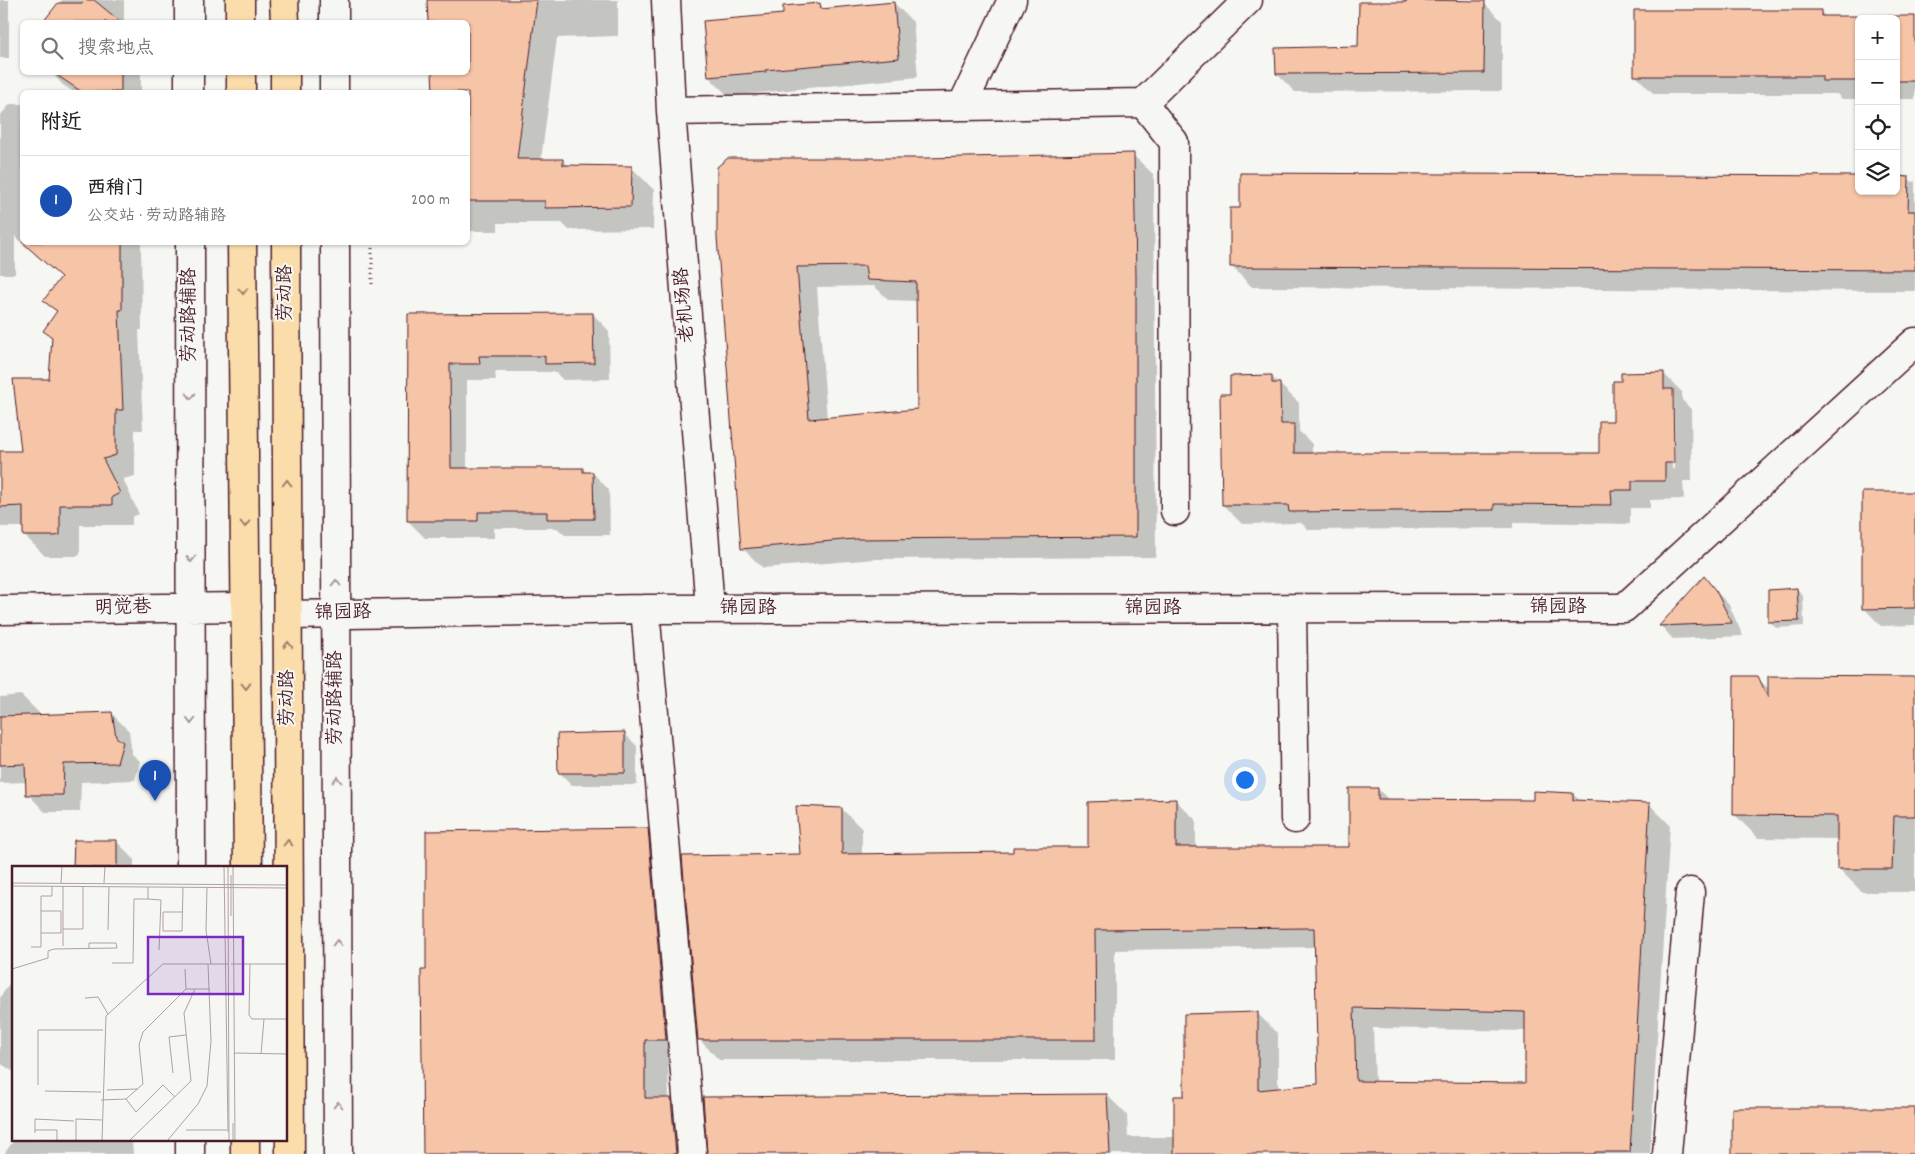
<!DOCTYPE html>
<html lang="zh">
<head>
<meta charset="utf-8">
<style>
  body { margin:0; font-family:Dekko,"LXGW WenKai TC",sans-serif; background:#f6f6f6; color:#222 }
  .controls { position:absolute; right:15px; top:15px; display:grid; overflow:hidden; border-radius:8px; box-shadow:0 1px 4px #0004 }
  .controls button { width:45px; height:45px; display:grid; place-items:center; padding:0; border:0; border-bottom:1px solid #e0e0e0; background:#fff; color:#222; font:25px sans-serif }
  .you { position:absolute; left:1244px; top:779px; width:18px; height:18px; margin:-12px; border:4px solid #fff; border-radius:50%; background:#1a73e8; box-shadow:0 0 0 8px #1a73e833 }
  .badge { display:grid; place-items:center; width:32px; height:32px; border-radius:50%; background:#1f6fb2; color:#fff; font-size:16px; font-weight:700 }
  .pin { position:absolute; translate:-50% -41px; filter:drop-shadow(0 1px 2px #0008) }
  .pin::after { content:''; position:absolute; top:26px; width:18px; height:15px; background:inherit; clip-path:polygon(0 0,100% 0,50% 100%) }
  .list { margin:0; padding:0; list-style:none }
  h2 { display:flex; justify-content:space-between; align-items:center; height:65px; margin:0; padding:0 20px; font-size:21px }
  h2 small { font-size:16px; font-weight:400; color:#767676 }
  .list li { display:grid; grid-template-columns:32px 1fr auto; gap:15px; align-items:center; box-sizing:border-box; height:90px; padding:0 20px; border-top:1px solid #e0e0e0 }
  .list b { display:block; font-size:19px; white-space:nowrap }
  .list p { margin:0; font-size:16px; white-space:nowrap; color:#767676 }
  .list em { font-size:16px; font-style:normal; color:#767676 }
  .icon { flex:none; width:28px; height:28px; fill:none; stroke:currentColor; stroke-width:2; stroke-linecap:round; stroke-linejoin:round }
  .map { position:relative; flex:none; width:1915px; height:1154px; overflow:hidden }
  .search { position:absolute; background:#fff; box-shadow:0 1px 4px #0004; left:20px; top:20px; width:450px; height:55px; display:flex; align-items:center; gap:12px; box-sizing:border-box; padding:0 18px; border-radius:8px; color:#767676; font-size:19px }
  .panel { position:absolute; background:#fff; box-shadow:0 1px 4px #0004; left:20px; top:90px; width:450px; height:155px; border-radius:8px }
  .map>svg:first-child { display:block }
  .shadow { fill:#0003; fill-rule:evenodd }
  .building { fill:#f6c4a7; stroke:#4a1f2b; fill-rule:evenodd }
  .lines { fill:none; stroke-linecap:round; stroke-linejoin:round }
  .minor-casing { stroke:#4a1f2b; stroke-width:31 }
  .major-casing { stroke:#4a1f2b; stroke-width:31 }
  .path { stroke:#4a1f2b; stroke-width:3; stroke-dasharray:1 4; stroke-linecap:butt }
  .minor { stroke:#f6f6f2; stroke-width:28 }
  .major { stroke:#faddab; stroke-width:28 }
  .oneway { stroke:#a27e6b }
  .oneway2 { stroke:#a99598 }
  .labels { text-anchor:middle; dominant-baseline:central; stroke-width:4; stroke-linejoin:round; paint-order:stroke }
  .street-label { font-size:19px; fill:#4a1f2b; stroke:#f6f6f2 }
  .inset-road { fill:none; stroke:#b1a0a2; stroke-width:1 }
  .view { fill:#7b2cbf; fill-opacity:0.15; stroke:#7b2cbf; stroke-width:2.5 }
  .inset-edge { fill:none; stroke:#4a1f2b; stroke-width:2.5 }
</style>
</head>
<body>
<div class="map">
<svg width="1915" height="1154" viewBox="0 0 1915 1154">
  <rect width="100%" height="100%" fill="#f6f6f2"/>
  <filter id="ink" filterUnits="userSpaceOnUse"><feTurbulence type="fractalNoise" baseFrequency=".02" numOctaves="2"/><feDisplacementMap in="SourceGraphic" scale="10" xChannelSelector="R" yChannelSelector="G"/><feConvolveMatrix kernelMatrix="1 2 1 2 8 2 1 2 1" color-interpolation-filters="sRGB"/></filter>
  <g filter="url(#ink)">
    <path class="shadow" d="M0 0H9V58H0Z
      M25 0H124V22H45L62 0Z
      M428 0H618V36L557 38 541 160H563L569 166 631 167 654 190 653 229 569 230 562 223H498V231H468V92H435L433 72H468V22H430Z
      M1401 0H1463V2L1484 3 1502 21V91L1295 92 1277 74 1360 47 1401 3Z
      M894 3 913 22 918 77 728 96 709 77 785 15 820 4 825 10Z
      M1820 11 1826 17H1915V99H1896V19H1859V99H1842L1837 94H1654L1635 75Z
      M51 72H141V92H74L63 85Z
      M10 104H22V242H141L142 330H139L143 430H135V476L123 479 139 514 132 517V525H80V555L76 556H45L25 536V527H0V451H22L50 380 53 339 45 331 58 313 45 301 65 274H57L15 236V274H0V116Z
      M1133 155 1154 175 1156 557 876 559 763 568 742 548 718 237 926 159ZM874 286 889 300 917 301 918 410 827 419 817 287Z
      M1908 178 1912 182 1915 181V291L1252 287 1231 266 1859 191H1896Z
      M593 314 609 331 610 379 563 380 555 372H495L496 380H467V470L582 469 587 473H593L609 490 610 535H565L557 528H494V538H425L408 521 409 315Z
      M1663 373 1682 392V400L1691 409 1692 481H1683L1684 499 1650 500V508H1630V524L1513 522V528L1309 530 1301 523 1242 524 1223 505 1231 396 1272 377 1299 403V431L1312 444V454H1601L1614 422 1623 382ZM1671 395 1674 397 1675 469H1672Z
      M1915 493V625L1881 626 1864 608Z
      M1704 578 1729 605 1743 636 1673 639 1661 626Z
      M1797 589 1803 595 1804 626 1776 628 1770 621Z
      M1757 678 1770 690 1915 678V892H1862L1838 868V839L1758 838 1734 814Z
      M21 695 39 713V716L111 713 129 731 132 754 140 761 135 780 81 782 80 812H45L28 794 27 782 0 783V697Z
      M624 733 637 746V785H572L559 772Z
      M1378 789 1389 800 1535 801 1573 794 1581 802 1649 804 1670 825 1650 1154H709L1107 1095 1127 1115 1128 1137H1176L1258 1014 1278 1034V1089L1319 1086 1316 947 1115 950V1060H719L699 1039 802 856 842 809 862 829V855L1014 853 1089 848 1175 800 1196 820V848H1350ZM1373 1028 1526 1031V1084L1375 1082Z
      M648 829 672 853 690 1063H668L669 1099H671L695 1123 698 1154H425L427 972Z
      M116 841 134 859V868H75Z
      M14 976V1072L0 1063V998Z
      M14 1140H132L133 1154H4Z"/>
    <path class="building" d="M85 0H94L121 22H43L58 3H82Z
      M427 0H537L517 159H563V165L632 166 631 207 545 208V201H468V92H433L432 72H468V22H428Z
      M1406 0 1485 1 1484 73 1276 74 1275 48 1358 46 1359 2H1406Z
      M894 2 899 58 765 70 766 72 708 77 703 21 783 14V6L820 3 821 9Z
      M1634 10H1821V16H1915V81H1896V19H1859V81H1822V76H1634Z
      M52 72H121V92H82Z
      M1134 153 1136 278V537L855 539 741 549 717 237V167L728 158H926ZM865 266 867 280 916 282 917 409 809 419 797 267Z
      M1240 173 1859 176V191H1896V176L1909 177 1908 211H1915V270L1230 267V208H1240Z
      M22 242H122V310H119L123 410H116V455L103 459 120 493 112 497V505H60V535L55 536H23V506L0 507V451H21L13 379H49L52 337 43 331 57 311 43 301 61 277Z
      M593 313 594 363 545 364V356H479L480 364H450L451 468H583V472H593L594 519H547V512H478V521H407L408 314Z
      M1664 372V389H1673L1674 463H1665V481H1632V490H1611L1612 505 1494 504V510L1289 512 1288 505H1222L1220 394H1230V376L1272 375V383H1280L1281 424H1294V453H1599V421H1613V381H1621V373Z
      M1862 492H1915V608L1862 609Z
      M1704 576 1716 591 1732 623 1659 626Z
      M1797 588 1799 621 1768 622V590Z
      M1734 676H1758L1768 698V676L1915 677V816H1894L1892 869H1837V816L1733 815Z
      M112 712 116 737 123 742 117 763 64 764 63 795H26L25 764 0 765V716Z
      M625 732V773H558L557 734Z
      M1349 788H1378V799L1533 800V791L1573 793V800L1650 803 1630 1152H1595V1154H1174V1096H1184V1014L1258 1012V1090L1318 1084 1314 928 1095 930 1096 1040H698L682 856 800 854 796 806 842 808V854L1013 852V847H1088V802L1176 799V847H1349ZM1354 1008 1525 1012V1083L1356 1081Z
      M648 828 666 1040H645V1098H671L676 1154H423L421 970H426V831Z
      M74 840H117V868H73Z
      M1107 1094 1110 1154H707L703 1097Z
      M1732 1108H1915V1154H1732Z"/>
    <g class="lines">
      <g class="minor-casing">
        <path id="minor" d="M189 0V22
          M334 0V22
          M666 0 671 111 710 609
          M189 72V92
          M334 72V92
          M1143 103 1174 142 1175 511
          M962 106 1012 0
          M671 111 1143 103 1248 0
          M190 242 191 868
          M335 242 338 1154
          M645 609 692 1154
          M1292 609 1295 819
          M0 610 246 607
          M288 615 645 609 1624 608 1915 342
          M190 1154V1140
          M1667 1154 1690 892"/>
      </g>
      <g class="major-casing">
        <path id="major" d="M240 0V22
          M284 0 285 22
          M241 72V92
          M285 72V92
          M242 242 248 868
          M286 242 290 1154
          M245 1154V1140"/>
      </g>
      <path class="path" d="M372 284V242"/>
      <use href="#minor" class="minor"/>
      <use href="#major" class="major"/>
    </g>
    <defs><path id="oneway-chevron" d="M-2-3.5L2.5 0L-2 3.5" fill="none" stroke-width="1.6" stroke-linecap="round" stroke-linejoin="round" transform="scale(1.25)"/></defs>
    <g class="oneway">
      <use href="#oneway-chevron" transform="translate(243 291) rotate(89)"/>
      <use href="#oneway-chevron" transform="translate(287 483) rotate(-90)"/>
      <use href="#oneway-chevron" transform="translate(245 524) rotate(89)"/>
      <use href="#oneway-chevron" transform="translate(288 645) rotate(-90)"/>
      <use href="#oneway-chevron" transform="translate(246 686) rotate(89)"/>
      <use href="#oneway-chevron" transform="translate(288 843) rotate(-90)"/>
    </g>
    <g class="oneway2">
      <use href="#oneway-chevron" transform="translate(191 396) rotate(90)"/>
      <use href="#oneway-chevron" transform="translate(191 559) rotate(90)"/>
      <use href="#oneway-chevron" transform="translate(336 583) rotate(-90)"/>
      <use href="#oneway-chevron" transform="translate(191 721) rotate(90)"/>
      <use href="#oneway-chevron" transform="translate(337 780) rotate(-90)"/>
      <use href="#oneway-chevron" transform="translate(337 943) rotate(-90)"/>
      <use href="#oneway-chevron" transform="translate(338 1105) rotate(-90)"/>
    </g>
  </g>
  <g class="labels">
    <g class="street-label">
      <text transform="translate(286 293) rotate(-90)">劳动路</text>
      <text transform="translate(686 305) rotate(-95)">老机场路</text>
      <text transform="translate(190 315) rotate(-90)">劳动路辅路</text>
      <text x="1558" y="608">锦园路</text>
      <text transform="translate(123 609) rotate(-1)">明觉巷</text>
      <text x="748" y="609">锦园路</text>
      <text x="1153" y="609">锦园路</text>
      <text transform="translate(343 614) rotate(-1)">锦园路</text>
      <text transform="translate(288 698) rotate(-90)">劳动路</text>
      <text transform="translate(336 698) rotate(-90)">劳动路辅路</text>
    </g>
  </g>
  <g transform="translate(12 866)">
    <rect width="275" height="275" fill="#f6f6f2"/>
    <path class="inset-road" d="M212 0 216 266M216 0 217 275M221 0 223 275M219 9V50M0 17 275 19M49 17 50 0M92 17 93 0M0 20 275 22M51 20V80M136 21V33L149 34 147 84M195 21 194 64 199 98M29 45H49V67H29M170 46H151V65H170L171 21M51 63H71V20M96 64 97 21M19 81H29V30H40V20M100 97H121L122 33H136M219 98H275M238 98 237 149 240 153H275M0 103 36 92V85L42 83 105 82 104 77H77V82M173 103 174 123M73 132 86 131 96 148M222 187 275 188M249 188 252 153M161 207 157 171 174 169M26 219V164H91M95 224 126 223M33 225 89 226M114 233 124 246 151 219 163 231M89 234 114 233 131 218 127 179 131 166 174 123H198M221 257V275M23 264H45V275M174 264H215M23 267V253L62 255M64 275V253L90 254M90 275 94 150 151 98H217M117 275 179 215 172 147 183 123M155 275 186 238 195 220 199 175 196 98"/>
    <path class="view" d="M136 71H231V128H136Z"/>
    <rect width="275" height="275" class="inset-edge"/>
  </g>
</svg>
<div class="controls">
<button>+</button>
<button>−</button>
<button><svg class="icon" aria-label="locate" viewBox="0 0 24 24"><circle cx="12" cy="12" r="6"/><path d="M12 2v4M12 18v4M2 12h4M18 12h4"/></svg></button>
<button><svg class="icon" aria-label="layers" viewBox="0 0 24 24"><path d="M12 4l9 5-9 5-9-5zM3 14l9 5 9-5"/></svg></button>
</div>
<div class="you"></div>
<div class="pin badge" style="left:155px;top:801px;background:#1a4fb4">1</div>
<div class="search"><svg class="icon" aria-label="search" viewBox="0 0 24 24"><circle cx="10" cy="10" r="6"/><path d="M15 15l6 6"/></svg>搜索地点</div>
<section class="panel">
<h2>附近<small></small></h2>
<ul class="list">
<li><span class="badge" style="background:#1a4fb4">1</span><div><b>西稍门</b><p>公交站 · 劳动路辅路</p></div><em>200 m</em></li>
</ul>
</section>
</div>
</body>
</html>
